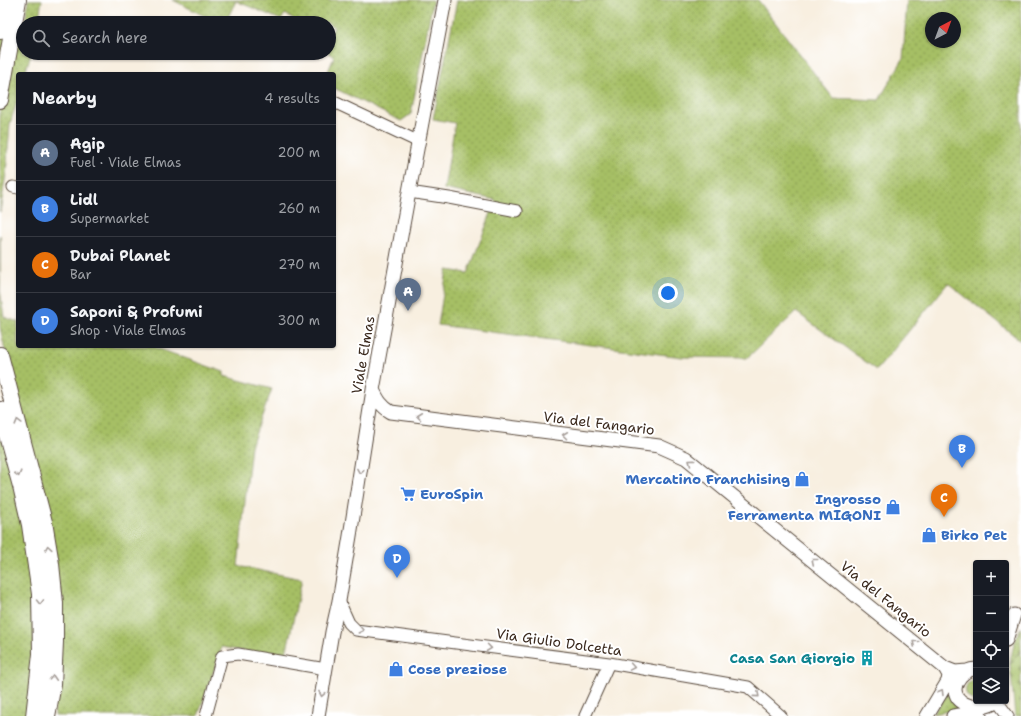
<!DOCTYPE html>
<html lang="en">
<head>
<meta charset="utf-8">
<style>
  body { margin:0; font-family:"Shantell Sans",sans-serif; background:#20242c; color:#f1f3f6 }
  .controls { position:absolute; right:12px; bottom:12px; display:grid; overflow:hidden; border-radius:4px; box-shadow:0 1px 3px #0004 }
  .controls button { width:36px; height:36px; display:grid; place-items:center; padding:0; border:0; border-bottom:1px solid #363941; background:#171b24; color:#f1f3f6; font:20px sans-serif }
  .compass { position:absolute; left:925px; top:12px; width:36px; height:36px; border-radius:50%; background:#171b24; box-shadow:0 1px 3px #0004; rotate:41deg }
  .you { position:absolute; left:668px; top:293px; width:14px; height:14px; margin:-10px; border:3px solid #fff; border-radius:50%; background:#1a73e8; box-shadow:0 0 0 6px #1a73e833 }
  .badge { display:grid; place-items:center; width:26px; height:26px; border-radius:50%; background:#0b8043; color:#fff; font-size:13px; font-weight:700 }
  .pin { position:absolute; translate:-50% -33px; filter:drop-shadow(0 1px 2px #0008) }
  .pin::after { content:''; position:absolute; top:21px; width:14px; height:12px; background:inherit; clip-path:polygon(0 0,100% 0,50% 100%) }
  .list { margin:0; padding:0; list-style:none }
  h2 { display:flex; justify-content:space-between; align-items:center; height:52px; margin:0; padding:0 16px; font-size:17px }
  h2 small { font-size:13px; font-weight:400; color:#9ea1a6 }
  .list li { display:grid; grid-template-columns:26px 1fr auto; gap:12px; align-items:center; box-sizing:border-box; height:56px; padding:0 16px; border-top:1px solid #363941 }
  .list b { display:block; font-size:15px; white-space:nowrap }
  .list p { margin:0; font-size:13px; white-space:nowrap; color:#9ea1a6 }
  .list em { font-size:13px; font-style:normal; color:#9ea1a6 }
  .icon { flex:none; width:22px; height:22px; fill:none; stroke:currentColor; stroke-width:2; stroke-linecap:round; stroke-linejoin:round }
  .map { position:relative; flex:none; width:1021px; height:716px; overflow:hidden }
  .search { position:absolute; background:#171b24; box-shadow:0 1px 3px #0004; left:16px; top:16px; width:320px; height:44px; display:flex; align-items:center; gap:10px; box-sizing:border-box; padding:0 14px; border-radius:22px; color:#9ea1a6; font-size:15px }
  .panel { position:absolute; background:#171b24; box-shadow:0 1px 3px #0004; left:16px; top:72px; width:320px; height:276px; border-radius:4px }
  .map>svg:first-child { display:block }
  .grass { fill:url(#grass-dots); stroke:#707442; fill-rule:evenodd }
  .cemetery { fill:url(#cemetery-stones); stroke:#707442 }
  .lines { fill:none; stroke-linecap:round; stroke-linejoin:round }
  .minor-casing { stroke:#57483b; stroke-width:13 }
  .major-casing { stroke:#57483b; stroke-width:15 }
  .highway-casing { stroke:#57483b; stroke-width:18 }
  .minor { stroke:#fff; stroke-width:11 }
  .major { stroke:#fff; stroke-width:13 }
  .highway { stroke:#fff; stroke-width:16 }
  .oneway { stroke:#a79f9a }
  .labels { text-anchor:middle; dominant-baseline:central; stroke-width:4; stroke-linejoin:round; paint-order:stroke }
  .street-label { font-size:14px; fill:#3b2a1e; stroke:#fff }
  .shop-label { font-size:14px; font-weight:bold; fill:#366cbe; stroke:#fff; text-anchor:start }
  .culture-label { font-size:14px; font-weight:bold; fill:#0d838f; stroke:#fff; text-anchor:end }
</style>
</head>
<body>
<div class="map">
<svg width="1021" height="716" viewBox="0 0 1021 716">
  <defs>
    <pattern id="grass-dots" width="8" height="8" patternUnits="userSpaceOnUse"><rect width="8" height="8" fill="#a6bf65"/><path d="M2 2h.1M6 6h.1" fill="none" stroke="#889b53" stroke-width="1.8" stroke-linecap="round"/></pattern>
    <pattern id="cemetery-stones" width="16" height="16" patternUnits="userSpaceOnUse"><rect width="16" height="16" fill="#a6bf65"/><path d="M2 7V4a2 2 0 0 1 4 0v3zM10 15v-3a2 2 0 0 1 4 0v3z" fill="#889b53"/></pattern>
  </defs>
  <rect width="100%" height="100%" fill="#fff"/>
  <filter id="ink" filterUnits="userSpaceOnUse"><feTurbulence type="fractalNoise" baseFrequency=".025" numOctaves="2"/><feDisplacementMap in="SourceGraphic" scale="8" xChannelSelector="R" yChannelSelector="G"/><feConvolveMatrix kernelMatrix="1 2 1 2 8 2 1 2 1" color-interpolation-filters="sRGB"/></filter>
  <filter id="wash" filterUnits="userSpaceOnUse"><feTurbulence type="fractalNoise" baseFrequency=".012" numOctaves="4" result="noise"/><feDisplacementMap in="SourceGraphic" scale="16" xChannelSelector="R" yChannelSelector="G"/><feGaussianBlur stdDeviation="0.9" result="paint"/><feColorMatrix in="noise" values="0 0 0 0 0 0 0 0 0 0 0 0 0 0 0 0 0 1.4 0 .05"/><feComposite in="paint" operator="in"/></filter>
  <g filter="url(#wash)">
    <rect width="100%" height="100%" fill="#f8efe0"/>
    <path class="grass" d="M28 0H42L38 23H25Z
      M173 0H433L411 114 401 121 334 88V74H327L334 57 328 53H329V36L334 27 329 24V23L325 22 324 23H301L285 14 281 20 236 1 225 23H218Z
      M457 0H758L833 98 879 100 903 59 907 0H1021V341L948 283 877 370 796 312 747 358 682 357 438 325 447 270 468 273 496 200 444 189 455 123 433 119ZM931 18H955V42H931Z
      M0 31 23 34V53H31L25 74H18V98L10 124 6 174 0 212Z
      M0 235V289L4 317 18 322V346H151L224 372V376L272 389 251 446 238 566 302 579 285 659 222 647 198 716H55L9 369 0 327Z
      M0 428 21 507 38 631 28 716H0Z
      M1021 627V650L1010 663C1012 650 1015 639 1021 627Z
      M974 679H976V701C963 698 962 684 974 679Z
      M951 688C952 696 953 703 960 709L933 714Z"/>
    <path class="cemetery" d="M1021 650V716H1015L1010 663Z"/>
  </g>
  <g filter="url(#ink)">
    <g class="lines">
      <g class="minor-casing">
        <path id="minor" d="M334 102 419 142
          M13 187 18 188
          M409 192 449 198 517 211
          M339 601 349 623 356 630 609 663 748 687 781 716
          M997 701 1008 716
          M978 713 981 716
          M206 716 222 656 238 654 326 669
          M585 716 609 663"/>
      </g>
      <g class="major-casing">
        <path id="major" d="M373 390C378 400 381 406 391 412L659 446 686 458 945 668 955 672 967 671
          M1006 640 1014 615
          M976 669C970 669 964 672 960 677 942 701 978 716 997 701
          M318 716 332 632 339 601 350 536 373 390 409 192 445 0
          M927 716 948 681 949 675 945 668
          M953 716 973 713"/>
      </g>
      <g class="highway-casing">
        <path id="highway" d="M0 31 5 0
          M0 100 18 0
          M0 355 44 522 51 564 55 603V642L53 684 47 716
          M0 410 21 486 30 525 40 594 41 654 34 716"/>
      </g>
      <use href="#minor" class="minor"/>
      <use href="#major" class="major"/>
      <use href="#highway" class="highway"/>
    </g>
    <defs><path id="oneway-chevron" d="M-2-3.5L2.5 0L-2 3.5" fill="none" stroke-width="1.6" stroke-linecap="round" stroke-linejoin="round"/></defs>
    <g class="oneway">
      <use href="#oneway-chevron" transform="translate(419 416) rotate(-173)"/>
      <use href="#oneway-chevron" transform="translate(18 422) rotate(-105)"/>
      <use href="#oneway-chevron" transform="translate(565 435) rotate(-173)"/>
      <use href="#oneway-chevron" transform="translate(691 462) rotate(-143)"/>
      <use href="#oneway-chevron" transform="translate(360 471) rotate(99)"/>
      <use href="#oneway-chevron" transform="translate(18 474) rotate(75)"/>
      <use href="#oneway-chevron" transform="translate(48 548) rotate(-99)"/>
      <use href="#oneway-chevron" transform="translate(814 561) rotate(-141)"/>
      <use href="#oneway-chevron" transform="translate(40 602) rotate(89)"/>
      <use href="#oneway-chevron" transform="translate(361 630) rotate(13)"/>
      <use href="#oneway-chevron" transform="translate(915 643) rotate(-141)"/>
      <use href="#oneway-chevron" transform="translate(489 648) rotate(8)"/>
      <use href="#oneway-chevron" transform="translate(632 667) rotate(10)"/>
      <use href="#oneway-chevron" transform="translate(53 678) rotate(-87)"/>
      <use href="#oneway-chevron" transform="translate(941 692) rotate(-59)"/>
      <use href="#oneway-chevron" transform="translate(322 694) rotate(100)"/>
      <use href="#oneway-chevron" transform="translate(757 695) rotate(41)"/>
    </g>
  </g>
  <defs>
    <g id="shop-bare" transform="scale(1.2)"><path d="M-5-2.5h2.3a2.7 3.5 0 0 1 5.4 0H5L5.5 6h-11ZM-1.5-2.5h3a1.5 2.3 0 0 0-3 0Z" fill="#3f7fe0" stroke="#fff" stroke-width="2.5" paint-order="stroke"/></g>
    <g id="supermarket-bare" transform="scale(1.2)"><path d="M-6-5.5h2.5l.6 2H6L4.5 2H-2.5L-4.4-4H-6ZM-1.5 3.2a1.3 1.3 0 1 0 .1 0ZM3 3.2a1.3 1.3 0 1 0 .1 0Z" fill="#3f7fe0" stroke="#fff" stroke-width="2.5" paint-order="stroke"/></g>
    <g id="building-bare" transform="scale(1.2)"><path d="M-4-6H4V6H1V3H-1V6H-4ZM-2.5-4.3h1.7v1.8h-1.7ZM.8-4.3h1.7v1.8H.8ZM-2.5-1h1.7V.8h-1.7ZM.8-1h1.7V.8H.8Z" fill="#0f9aa8" stroke="#fff" stroke-width="2.5" paint-order="stroke"/></g>
  </defs>
  <g fill-rule="evenodd">
    <use href="#shop-bare" x="802" y="479"/>
    <use href="#supermarket-bare" x="408" y="494"/>
    <use href="#shop-bare" x="893" y="507"/>
    <use href="#shop-bare" x="929" y="535"/>
    <use href="#building-bare" x="867" y="658"/>
    <use href="#shop-bare" x="396" y="669"/>
  </g>
  <g class="labels">
    <g class="street-label">
      <text transform="translate(363 355) rotate(-80)">Viale Elmas</text>
      <text transform="translate(599 423) rotate(7)">Via del Fangario</text>
      <text transform="translate(886 599) rotate(39)">Via del Fangario</text>
      <text transform="translate(559 642) rotate(8)">Via Giulio Dolcetta</text>
    </g>
    <g class="shop-label">
      <text x="790" y="479" text-anchor="end">Mercatino Franchising</text>
      <text x="420" y="494">EuroSpin</text>
      <text x="881" y="499" text-anchor="end">Ingrosso<tspan x="881" dy="16">Ferramenta MIGONI</tspan></text>
      <text x="941" y="535">Birko Pet</text>
      <text x="408" y="669">Cose preziose</text>
    </g>
    <g class="culture-label">
      <text x="855" y="658">Casa San Giorgio</text>
    </g>
  </g>
</svg>
<div class="controls">
<button>+</button>
<button>−</button>
<button><svg class="icon" aria-label="locate" viewBox="0 0 24 24"><circle cx="12" cy="12" r="6"/><path d="M12 2v4M12 18v4M2 12h4M18 12h4"/></svg></button>
<button><svg class="icon" aria-label="layers" viewBox="0 0 24 24"><path d="M12 4l9 5-9 5-9-5zM3 14l9 5 9-5"/></svg></button>
</div>
<svg class="compass" viewBox="-18 -18 36 36"><path d="M0-13l5 13h-10z" fill="#e53935"/><path d="M0 13l5-13h-10z" fill="#9ea1a6"/></svg>
<div class="you"></div>
<div class="pin badge" style="left:408px;top:311px;background:#5c6f8a">A</div>
<div class="pin badge" style="left:962px;top:468px;background:#3f7fe0">B</div>
<div class="pin badge" style="left:944px;top:517px;background:#e8710a">C</div>
<div class="pin badge" style="left:397px;top:578px;background:#3f7fe0">D</div>
<div class="search"><svg class="icon" aria-label="search" viewBox="0 0 24 24"><circle cx="10" cy="10" r="6"/><path d="M15 15l6 6"/></svg>Search here</div>
<section class="panel">
<h2>Nearby<small>4 results</small></h2>
<ul class="list">
<li><span class="badge" style="background:#5c6f8a">A</span><div><b>Agip</b><p>Fuel · Viale Elmas</p></div><em>200 m</em></li>
<li><span class="badge" style="background:#3f7fe0">B</span><div><b>Lidl</b><p>Supermarket</p></div><em>260 m</em></li>
<li><span class="badge" style="background:#e8710a">C</span><div><b>Dubai Planet</b><p>Bar</p></div><em>270 m</em></li>
<li><span class="badge" style="background:#3f7fe0">D</span><div><b>Saponi &amp; Profumi</b><p>Shop · Viale Elmas</p></div><em>300 m</em></li>
</ul>
</section>
</div>
</body>
</html>
